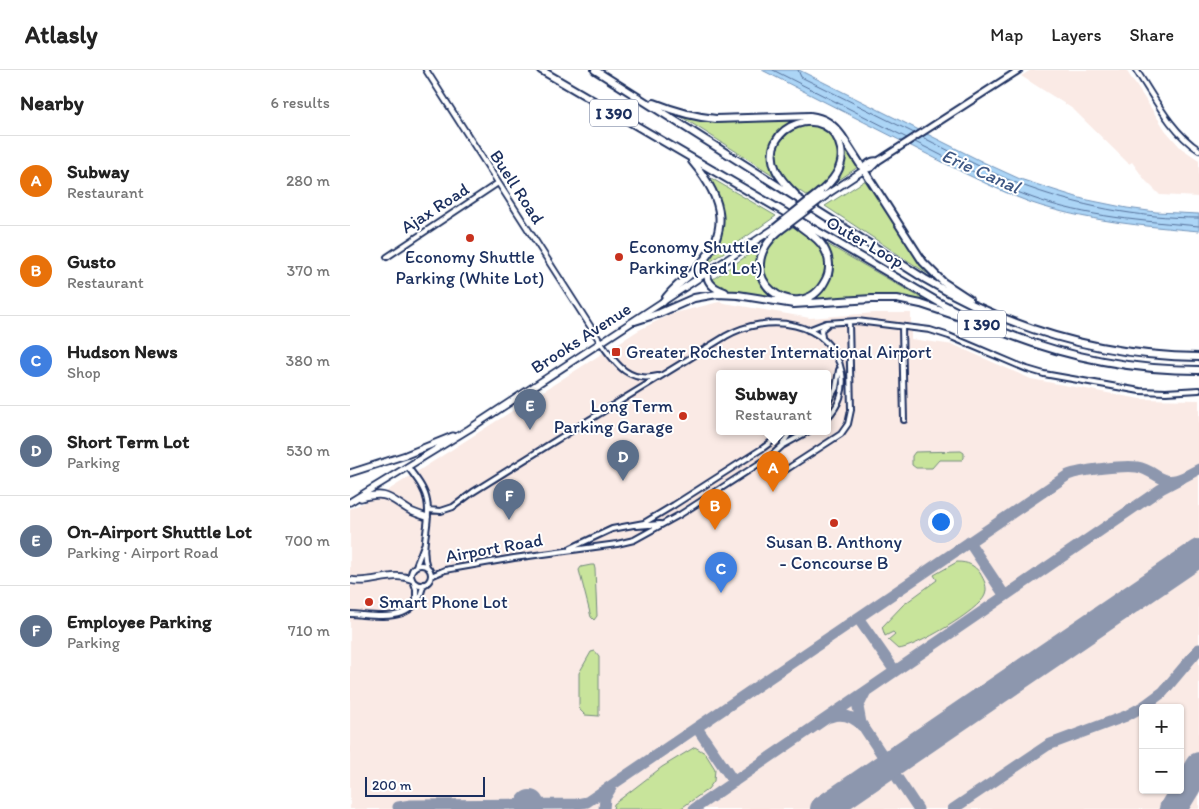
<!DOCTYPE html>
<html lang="en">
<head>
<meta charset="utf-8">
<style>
  body { margin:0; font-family:Itim,sans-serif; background:#f6f6f6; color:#222 }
  .controls { position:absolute; right:15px; bottom:15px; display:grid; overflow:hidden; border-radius:5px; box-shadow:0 1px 4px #0004 }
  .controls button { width:45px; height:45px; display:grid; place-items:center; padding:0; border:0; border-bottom:1px solid #e0e0e0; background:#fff; color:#222; font:25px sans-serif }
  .scale { position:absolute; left:15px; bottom:12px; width:120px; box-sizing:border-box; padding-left:5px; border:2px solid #1b2f5e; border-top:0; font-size:14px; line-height:18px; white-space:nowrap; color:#1b2f5e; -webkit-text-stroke:4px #fff; paint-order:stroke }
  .you { position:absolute; left:590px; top:451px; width:18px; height:18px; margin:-12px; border:4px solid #fff; border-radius:50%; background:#1a73e8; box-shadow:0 0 0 8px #1a73e833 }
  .badge { display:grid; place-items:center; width:32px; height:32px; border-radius:50%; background:#c8321e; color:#fff; font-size:16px; font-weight:700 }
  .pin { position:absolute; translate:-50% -41px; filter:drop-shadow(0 1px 2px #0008) }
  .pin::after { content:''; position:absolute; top:26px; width:18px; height:15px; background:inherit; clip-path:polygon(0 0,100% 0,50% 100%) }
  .popup { position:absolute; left:366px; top:300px; width:115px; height:65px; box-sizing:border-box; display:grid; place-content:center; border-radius:5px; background:#fff; filter:drop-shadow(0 1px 4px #0005); font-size:16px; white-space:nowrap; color:#767676 }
  .popup b { font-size:19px; color:#222 }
  .popup::after { content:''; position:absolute; left:50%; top:100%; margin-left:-10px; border:10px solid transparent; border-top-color:#fff }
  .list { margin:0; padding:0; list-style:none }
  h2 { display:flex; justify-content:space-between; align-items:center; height:65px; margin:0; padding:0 20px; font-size:21px }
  h2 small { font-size:16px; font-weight:400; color:#767676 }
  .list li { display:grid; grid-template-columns:32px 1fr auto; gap:15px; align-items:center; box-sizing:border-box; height:90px; padding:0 20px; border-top:1px solid #e0e0e0 }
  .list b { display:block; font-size:19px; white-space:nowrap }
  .list p { margin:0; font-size:16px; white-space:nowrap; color:#767676 }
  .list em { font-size:16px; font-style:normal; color:#767676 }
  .map { position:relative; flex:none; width:849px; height:739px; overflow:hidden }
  header { display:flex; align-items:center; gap:30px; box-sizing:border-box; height:70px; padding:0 25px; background:#fff; border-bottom:1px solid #e0e0e0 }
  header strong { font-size:24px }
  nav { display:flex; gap:28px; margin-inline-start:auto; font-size:18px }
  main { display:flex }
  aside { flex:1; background:#fff }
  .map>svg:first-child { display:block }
  .built { fill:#faeae5; fill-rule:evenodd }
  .green { fill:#c8e49b; stroke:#728a7c }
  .water { fill:#acd5f6; stroke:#7293b9 }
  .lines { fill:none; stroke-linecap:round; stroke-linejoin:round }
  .shore { stroke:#55719b; stroke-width:1 }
  .taxiway { stroke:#8d97ae; stroke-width:11 }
  .runway { stroke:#8d97ae; stroke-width:28 }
  .minor-tunnel { stroke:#d1d5df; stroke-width:4; stroke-dasharray:4 2; stroke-linecap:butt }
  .minor-casing { stroke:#1b2f5e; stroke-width:8 }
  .tertiary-casing { stroke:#1b2f5e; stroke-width:8 }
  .secondary-casing { stroke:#1b2f5e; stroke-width:9 }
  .primary-casing { stroke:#1b2f5e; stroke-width:9 }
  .motorway-casing { stroke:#1b2f5e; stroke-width:10 }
  .minor { stroke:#fff; stroke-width:4 }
  .tertiary { stroke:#fff; stroke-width:4.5 }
  .secondary { stroke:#fff; stroke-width:5 }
  .primary { stroke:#fff; stroke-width:5.5 }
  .motorway { stroke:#fff; stroke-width:6 }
  .motorway-bridge-casing { stroke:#1b2f5e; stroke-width:10; stroke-linecap:butt }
  .motorway-bridge { stroke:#fff; stroke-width:6 }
  .poi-dot { fill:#c8321e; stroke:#fff; stroke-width:2 }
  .labels { text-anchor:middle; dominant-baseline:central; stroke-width:4; stroke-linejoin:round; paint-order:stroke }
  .shield { fill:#fff; stroke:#5f6d8e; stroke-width:1 }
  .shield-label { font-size:16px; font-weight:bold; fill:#1b2f5e }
  .street-label { font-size:18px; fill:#1b2f5e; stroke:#fff }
  .poi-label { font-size:18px; fill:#1b2f5e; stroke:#fff; text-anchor:start }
  .water-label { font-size:19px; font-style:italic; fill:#3f5884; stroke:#fff }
</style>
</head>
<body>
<header>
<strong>Atlasly</strong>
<nav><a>Map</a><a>Layers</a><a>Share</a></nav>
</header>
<main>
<aside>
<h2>Nearby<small>6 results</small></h2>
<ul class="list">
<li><span class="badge" style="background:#e8710a">A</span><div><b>Subway</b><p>Restaurant</p></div><em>280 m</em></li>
<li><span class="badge" style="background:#e8710a">B</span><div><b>Gusto</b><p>Restaurant</p></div><em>370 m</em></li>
<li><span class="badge" style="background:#3f7fe0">C</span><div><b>Hudson News</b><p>Shop</p></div><em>380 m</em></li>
<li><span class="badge" style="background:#5c6f8a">D</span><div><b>Short Term Lot</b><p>Parking</p></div><em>530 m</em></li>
<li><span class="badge" style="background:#5c6f8a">E</span><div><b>On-Airport Shuttle Lot</b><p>Parking · Airport Road</p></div><em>700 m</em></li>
<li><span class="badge" style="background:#5c6f8a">F</span><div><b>Employee Parking</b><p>Parking</p></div><em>710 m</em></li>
</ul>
</aside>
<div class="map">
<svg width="849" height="739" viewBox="0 0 849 739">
  <rect width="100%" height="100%" fill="#fff"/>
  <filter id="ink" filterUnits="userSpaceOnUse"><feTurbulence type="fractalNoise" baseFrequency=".02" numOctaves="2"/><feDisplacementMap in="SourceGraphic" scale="10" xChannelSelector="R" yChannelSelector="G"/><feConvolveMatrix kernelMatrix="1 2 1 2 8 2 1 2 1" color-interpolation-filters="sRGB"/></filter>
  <g filter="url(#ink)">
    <path class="built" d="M681 0H776L816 61 831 78 849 90V127L810 125 795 110 782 92 779 94 723 39 671 6Z
      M369 232 460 248 525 243H561V269L604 275 681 309 790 329 849 330V739H0V439L37 421 289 260 321 244ZM369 303H477V361H369ZM793 638H830V720H793Z"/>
    <path class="green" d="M327 44 355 51 443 49 444 52C425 61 412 84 425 104L423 105Z
      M462 55C473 57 482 63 486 73 495 97 476 114 457 126 447 119 433 111 428 99 425 93 425 86 427 80 432 61 445 56 462 55Z
      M496 76 508 97 483 114 493 78Z
      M361 108 426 146 347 201 365 177 368 128 361 110Z
      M516 110 570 193 582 204 581 206 475 136Z
      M443 157C454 163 465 169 472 180 475 183 475 187 476 191 479 231 423 242 413 201 412 197 413 194 414 190 418 172 428 166 443 157Z
      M477 174 580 233 538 225 456 233 455 231 470 222 478 211 475 176Z
      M408 178C411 200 403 214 428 229L427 231 368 218 362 211 363 209Z
      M611 381 614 383V388L612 390H589L582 398H566L562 395V386L565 382Z
      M607 492C618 492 624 495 630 503 634 510 638 517 635 525 630 540 565 578 548 579L538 570 545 564 543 562 535 566 532 557 553 535 587 510 584 505Z
      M241 495H244L245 499 247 546 244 550 241 547 229 500 231 497Z
      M245 581 249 586V646L235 645 230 640 229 636V603L241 582Z
      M345 677 355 683 365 699 364 711 358 719 330 739H263L264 734 312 697Z"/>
    <path class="water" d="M412 0H449L635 93 670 109 704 120 733 129 777 138 806 142 849 144V161C793 156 735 151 682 133 660 125 639 115 618 105Z"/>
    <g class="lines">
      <path class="shore" d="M423 0 557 68
        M448 0 451 7 564 63
        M572 67C604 83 636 101 669 114 727 136 787 148 849 148
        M565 72C604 91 641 113 683 128 736 147 793 151 849 156"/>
      <path class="taxiway" d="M619 472 655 526
        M508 548 545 601
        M515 623 508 637 511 653 568 739
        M480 647C492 643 503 646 512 656
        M347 658 384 712
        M48 737 61 735 227 734 237 732 718 405C730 400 775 395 787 397 807 400 810 418 834 407
        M254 739 255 728 261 718
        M344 739 811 419 849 399
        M603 739 698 675 776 646 794 636 813 622 849 579"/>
      <path class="runway" d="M180 734V739
        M474 739 849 483
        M823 739 849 696"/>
      <path class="minor-tunnel" d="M326 445 424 382"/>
      <g class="minor-casing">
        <path id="minor" d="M37 187 148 113
          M552 257 554 350
          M458 260 476 253 507 251 580 260 599 266 677 299 694 304 790 321 816 322 849 320
          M472 267 471 260 477 255
          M251 273C266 294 278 313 308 306
          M477 334 486 318 489 300
          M433 373 441 361
          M58 397C65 407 75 418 77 431 82 452 69 475 77 497
          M434 401 491 364 498 354 501 340 499 252
          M78 440 91 441 103 437 123 422 200 374 376 266C416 243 482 249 492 303 495 320 489 336 477 348
          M287 456 310 454
          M221 478 262 459 294 453 324 435 413 378 436 361
          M61 505a10 10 0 1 1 20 0a10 10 0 1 1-20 0Z
          M66 496 74 475
          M81 506 95 500 164 488 267 474 284 470 331 444 421 386 432 376 459 361
          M64 513 66 519V532
          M0 544C23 545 55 553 69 529 71 524 72 519 74 514"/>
      </g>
      <g class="tertiary-casing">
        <path id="tertiary" d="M76 0 251 273
          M786 0C804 27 821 62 849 80"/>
      </g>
      <g class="secondary-casing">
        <path id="secondary" d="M514 100 521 98 528 91 669 0
          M515 100 516 95C520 92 523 90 528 91"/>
      </g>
      <g class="primary-casing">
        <path id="primary" d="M476 125 514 100
          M0 403 56 385 103 366
          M11 428C37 421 38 427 59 440 64 443 71 445 77 447
          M0 432 119 359 425 158
          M0 510C20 515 42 501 61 509"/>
      </g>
      <g class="motorway-casing">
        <path id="motorway" d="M191 0 590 233C671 276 758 300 849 300
          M245 0 575 209C659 259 751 286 849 287
          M304 33C324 41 344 47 366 49L460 46C475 48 483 54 492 66L573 192 593 212 619 229
          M445 124C438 117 430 109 426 100 406 54 481 30 491 79 495 97 483 111 470 122
          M430 160C374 207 450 259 475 211 481 201 480 188 474 178 467 165 453 161 443 150
          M357 203C357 214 365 219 375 222
          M313 232C321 219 332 212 343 202 382 164 375 130 342 91
          M285 251 310 243 344 228 367 224 388 225 444 234 522 229H547L571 234 610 247"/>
      </g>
      <use href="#minor" class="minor"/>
      <use href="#tertiary" class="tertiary"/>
      <use href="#secondary" class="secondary"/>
      <use href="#primary" class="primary"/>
      <use href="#motorway" class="motorway"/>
      <g class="motorway-bridge-casing">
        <path id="motorway-bridge" d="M425 158 470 122
          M430 160 476 125"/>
      </g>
      <use href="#motorway-bridge" class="motorway-bridge"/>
    </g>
  </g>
  <g class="poi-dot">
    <circle cx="120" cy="168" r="5"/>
    <circle cx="269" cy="187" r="5"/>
    <rect x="261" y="277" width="10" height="10" rx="2.5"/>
    <circle cx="333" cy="346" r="5"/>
    <circle cx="484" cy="453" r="5"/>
    <circle cx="19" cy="532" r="5"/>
  </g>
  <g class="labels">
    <g class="shield">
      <rect x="240" y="29.5" width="48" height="27" rx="4"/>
      <rect x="608" y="240.5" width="48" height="27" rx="4"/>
    </g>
    <g class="shield-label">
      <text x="264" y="43">I 390</text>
      <text x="632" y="254">I 390</text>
    </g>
    <g class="street-label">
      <text transform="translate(167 117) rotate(57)">Buell Road</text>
      <text transform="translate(85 138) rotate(-33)">Ajax Road</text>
      <text transform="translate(515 172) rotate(30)">Outer Loop</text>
      <text transform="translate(231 268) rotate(-33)">Brooks Avenue</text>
      <text transform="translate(144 478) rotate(-10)">Airport Road</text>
    </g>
    <g class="poi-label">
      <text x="279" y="177">Economy Shuttle<tspan x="279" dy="21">Parking (Red Lot)</tspan></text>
      <text x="120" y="187" text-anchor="middle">Economy Shuttle<tspan x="120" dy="21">Parking (White Lot)</tspan></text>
      <text x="276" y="282">Greater Rochester International Airport</text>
      <text x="323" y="336" text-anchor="end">Long Term<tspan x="323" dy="21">Parking Garage</tspan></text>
      <text x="484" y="472" text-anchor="middle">Susan B. Anthony<tspan x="484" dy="21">- Concourse B</tspan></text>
      <text x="29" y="532">Smart Phone Lot</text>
    </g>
    <g class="water-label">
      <text transform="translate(631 101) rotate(24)">Erie Canal</text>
    </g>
  </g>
</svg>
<div class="controls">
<button>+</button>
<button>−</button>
</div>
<div class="scale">200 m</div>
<div class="you"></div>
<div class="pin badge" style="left:423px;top:422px;background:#e8710a">A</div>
<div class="popup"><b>Subway</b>Restaurant</div>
<div class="pin badge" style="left:365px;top:460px;background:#e8710a">B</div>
<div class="pin badge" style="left:371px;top:523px;background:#3f7fe0">C</div>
<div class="pin badge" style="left:273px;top:411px;background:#5c6f8a">D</div>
<div class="pin badge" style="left:180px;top:360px;background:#5c6f8a">E</div>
<div class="pin badge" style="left:159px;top:450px;background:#5c6f8a">F</div>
</div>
</main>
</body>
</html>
